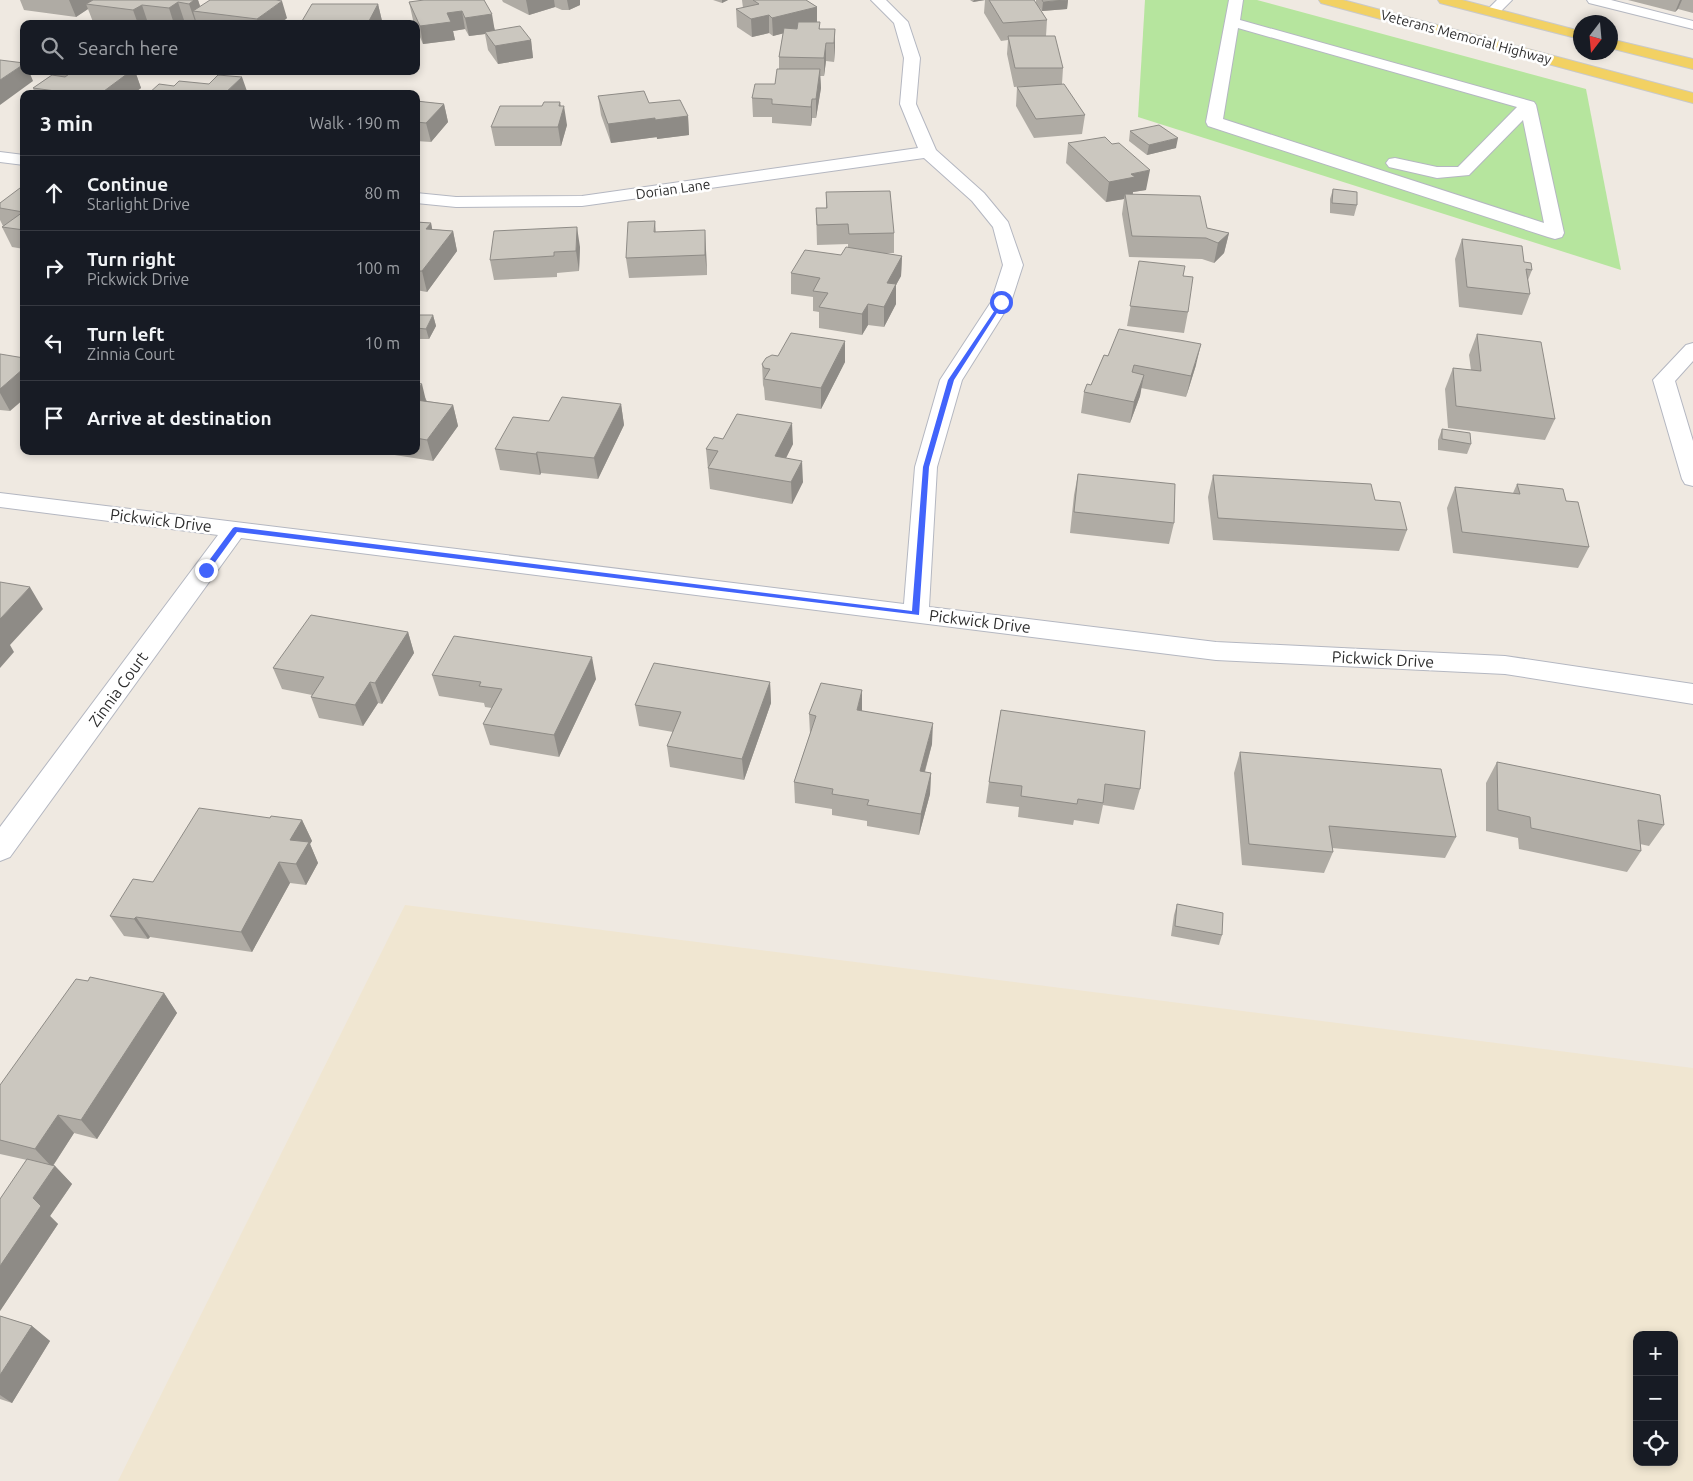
<!DOCTYPE html>
<html lang="en">
<head>
<meta charset="utf-8">
<style>
  body { margin:0; font-family:Ubuntu,sans-serif; background:#20242c; color:#f1f3f6 }
  .controls { position:absolute; right:15px; bottom:15px; display:grid; overflow:hidden; border-radius:10px; box-shadow:0 2px 8px #0003 }
  .controls button { width:45px; height:45px; display:grid; place-items:center; padding:0; border:0; border-bottom:1px solid #363941; background:#171b24; color:#f1f3f6; font:25px sans-serif }
  .compass { position:absolute; left:1573px; top:15px; width:45px; height:45px; border-radius:50%; background:#171b24; box-shadow:0 2px 8px #0003; rotate:196deg }
  .stop { position:absolute; width:15px; height:15px; margin:-11px; border:4px solid #4264fb; border-radius:50%; background:#fff }
  .stop.end { background:#4264fb; border-color:#fff; box-shadow:0 1px 5px #0008 }
  .list { margin:0; padding:0; list-style:none }
  h2 { display:flex; justify-content:space-between; align-items:center; height:65px; margin:0; padding:0 20px; font-size:21px }
  h2 small { font-size:16px; font-weight:400; color:#9ea1a6 }
  .list li { display:grid; grid-template-columns:32px 1fr auto; gap:15px; align-items:center; box-sizing:border-box; height:75px; padding:0 20px; border-top:1px solid #363941 }
  .list b { display:block; font-size:19px; white-space:nowrap }
  .list p { margin:0; font-size:16px; white-space:nowrap; color:#9ea1a6 }
  .list em { font-size:16px; font-style:normal; color:#9ea1a6 }
  .icon { flex:none; width:28px; height:28px; fill:none; stroke:currentColor; stroke-width:2; stroke-linecap:round; stroke-linejoin:round }
  .map { position:relative; flex:none; width:1693px; height:1481px; overflow:hidden }
  .search { position:absolute; background:#171b24; box-shadow:0 2px 8px #0003; left:20px; top:20px; width:400px; height:55px; display:flex; align-items:center; gap:12px; box-sizing:border-box; padding:0 18px; border-radius:10px; color:#9ea1a6; font-size:19px }
  .panel { position:absolute; background:#171b24; box-shadow:0 2px 8px #0003; left:20px; top:90px; width:400px; height:365px; border-radius:10px }
  .map>svg:first-child { display:block }
  .education { fill:#f0e6d1; fill-rule:evenodd }
  .green { fill:#b6e59e }
  .lines { fill:none; stroke-linecap:round; stroke-linejoin:round }
  .service-casing { stroke:#b4b7c1; stroke-width:2 }
  .minor-casing { stroke:#b4b7c1; stroke-width:2 }
  .primary-casing { stroke:#c9c9c9; stroke-width:2 }
  .service { fill:#fff; fill-rule:evenodd }
  .minor { fill:#fff; fill-rule:evenodd }
  .primary { fill:#f2d163; fill-rule:evenodd }
  .wall { fill:#afaba4 }
  .shaded-wall { fill:#8e8b86 }
  .building { fill:#cbc7bf; stroke:#8e8b86 }
  .route { fill:#4264fb }
  .labels { text-anchor:middle; dominant-baseline:central; stroke-width:5; stroke-linejoin:round; paint-order:stroke }
  .far-street-label { font-size:14px; fill:#2e2e2e; stroke:#fff }
  .street-label { font-size:16px; fill:#2e2e2e; stroke:#fff }
</style>
</head>
<body>
<div class="map">
<svg width="1693" height="1481" viewBox="0 0 1693 1481">
  <rect width="100%" height="100%" fill="#efe9e1"/>
  <path class="education" d="M405 905 1693 1068V1481H118ZM1637 1335H1674V1462H1637Z"/>
  <path class="green" d="M1145 0H1257L1586 89 1621 270 1138 117Z"/>
  <g class="lines">
    <g class="service-casing">
      <path id="service" d="M1229 0H1243L1240 20 1534 102 1536 105 1564 233 1562 237 1555 239 1548 237 1208 126 1206 122ZM1238 28 1517 107 1458 167H1437L1395 158 1389 159 1386 163 1389 167 1437 178 1469 175 1523 120 1544 223 1223 119Z
        M1497 0H1512L1497 15H1487L1485 12Z
        M1587 0H1611L1693 21V29L1589 3Z"/>
    </g>
    <g class="minor-casing">
      <path id="minor" d="M871 0H886L908 22 920 58 916 104 936 150 984 193 1008 222 1023 265 1011 302 962 380 937 467 929 607 1216 642 1505 656 1693 684V704L1505 674 1216 660 241 538 10 857 0 861V827L218 535 0 507V493L904 604 915 467 940 380 991 302 1003 265 993 227 972 201 924 158 582 206 456 207 416 203V193L456 197 582 196 918 148 900 104 904 58 894 23Z
        M0 152 24 155V165L0 162Z
        M1693 343V361L1675 381 1693 441V486L1685 484 1682 479 1653 380 1686 345Z"/>
    </g>
    <g class="primary-casing">
      <path id="primary" d="M1319 0H1343L1693 93V103L1321 3Z
        M1438 0H1462L1580 31V39L1440 3Z
        M1610 39 1693 59V69L1610 48Z"/>
    </g>
    <use href="#service" class="service"/>
    <use href="#minor" class="minor"/>
    <use href="#primary" class="primary"/>
  </g>
  <path class="wall" d="M20 0H198L200 6 287 18 280 24H197L196 21H195L184 20 179 24H156L148 23 146 24H104L93 22 88 9 76 17 24 10Z
    M484 0 495 30 531 40 533 58 498 64 488 50 485 34 469 36 465 29 453 31 455 40 423 44 416 28V24H414L413 20 409 2Z
    M502 0H580V5L569 10H562L555 7 529 15 503 2Z
    M713 0H728L722 3Z
    M742 0H806L817 7V22L820 29H835V47L834 62 826 61 824 76H820L821 88 816 118H812L811 126 772 123V117H753L752 98 775 84 779 69V57L783 33 773 36 769 33 752 37 737 27 736 9 743 8Z
    M970 0H1034L1036 3V0H1068L1067 9 1042 11 1038 5 1047 20 1046 36 1063 68 1062 84 1085 115 1082 134 1034 138 1016 106 1017 87 1029 86 1014 87 1007 54 1008 40 1001 41 984 13 985 0 973 2Z
    M1628 0H1693V13L1678 9 1675 12Z
    M378 4 382 21 381 24H303L302 21Z
    M50 71H135L141 88 133 94H35L33 88 52 75Z
    M178 71H197L192 75 178 73Z
    M598 96 649 103 688 116 689 135 657 139V137L611 143 601 115Z
    M416 101 444 104 448 122 431 142 416 141Z
    M567 125 561 146H495L491 127Z
    M1130 131 1176 148 1147 155 1129 141Z
    M1068 143 1146 190 1133 192V194L1207 228 1229 233 1224 253 1214 263 1202 259 1129 257 1122 214 1124 199 1106 202 1066 163Z
    M24 189V249L12 247 2 227 3 226 0 220V203Z
    M1333 189 1357 205 1354 216 1330 213V199Z
    M826 192 894 233V253H884L902 256 901 276 896 285V304L884 327 868 325 862 335 819 328V312L813 311V297L791 294V273L841 255 848 248V244L817 245 816 208H826Z
    M655 221 656 232 706 250 707 275 629 278 626 258Z
    M416 222 431 223 432 229 453 231 457 251 427 292 416 290Z
    M1462 239 1524 262 1532 270 1528 280 1530 294 1522 315 1459 307 1455 259Z
    M580 247 579 271 557 273V277L494 280 490 260Z
    M1139 261 1183 276 1188 312 1184 333 1127 326Z
    M416 315H433L436 326 429 339H416Z
    M1477 334 1555 419 1545 440 1448 428 1445 389 1453 368 1471 370 1469 355Z
    M0 354 10 411 0 410Z
    M1104 355 1196 365 1186 397 1141 388 1140 396 1130 423 1081 413 1084 392 1091 385Z
    M845 362 821 409 765 400 764 388 763 385 762 364Z
    M416 383 427 401 453 405 458 426 433 461 369 451H416Z
    M621 404 624 425 598 479 541 473 540 475 500 470 495 449 549 421Z
    M1442 429 1471 444 1467 454 1438 450V440Z
    M723 439 793 444 786 458 803 482 792 504 710 489 706 449Z
    M1078 474 1174 523 1169 544 1070 533 1074 495Z
    M1213 475 1375 500 1407 530 1399 551 1213 540 1208 497Z
    M1517 484 1566 501 1589 547 1578 568 1453 553 1447 508 1455 487 1513 493Z
    M408 632 414 653 382 704 378 703 363 726 319 718 311 697 312 695 282 689 273 668Z
    M432 675 596 679 559 757 490 745 483 724 492 708 485 707 484 703 439 696Z
    M770 682 771 703 744 780 670 767 667 746 673 732 639 726 635 705Z
    M1001 710 1140 789 1134 810 1103 805 1099 824 1074 820 1073 825 1018 817 1019 807 986 803 989 782Z
    M862 711 932 744 925 772 931 773 930 794 919 835 867 826V821L832 815V809L795 803 794 782 810 734 809 714Z
    M1240 752 1456 837 1445 858 1332 848 1333 852 1324 873 1242 865 1234 773Z
    M1497 762 1664 825 1649 846 1640 844 1641 851 1627 872 1519 849 1518 838 1486 831V783Z
    M270 818 302 820 312 841 310 844 318 863 306 885 290 883 252 952 150 937 148 939 124 936 110 916 153 882Z
    M1177 904 1222 935 1219 945 1171 936 1174 915Z
    M164 993 177 1013 97 1139 74 1133 53 1166H55L72 1184 50 1216 58 1224 0 1311 27 1160 0 1154V1085Z
    M0 1316 32 1326 50 1341 12 1403 0 1399Z"/>
  <path class="shaded-wall" d="M69 0H101L86 4 88 9 76 17Z
    M186 0H198L202 12 193 11 196 21H195L189 4Z
    M526 0H554L555 7 529 15Z
    M567 0H580V5L569 10Z
    M722 0H728L722 3Z
    M974 0H985L973 2Z
    M1068 0 1067 9 1042 11 1043 2Z
    M1680 0H1682L1678 9 1675 12Z
    M282 1 287 18 280 24H258L257 19Z
    M178 2 184 20 179 24H174L169 8Z
    M378 4 382 21 381 24H370L369 21Z
    M142 5 148 23 146 24H138L133 10Z
    M817 7V25L773 36 772 18Z
    M462 11 465 29 453 31 455 40 423 44 420 26 447 13Z
    M492 14 495 32H485V34L469 36 465 18Z
    M769 15V33L752 37 751 19Z
    M835 29V47L834 62V43Z
    M531 40 533 58 498 64 495 46Z
    M826 43V61L824 76V58Z
    M24 64V71H29L33 81 0 105V80Z
    M820 69 821 88 816 118V99Z
    M131 71H135L141 88 133 94H100Z
    M191 71H197L192 75Z
    M242 77 248 94H224Z
    M812 99V118L811 126V107Z
    M560 102 562 113 564 106 567 125 561 146 558 127 559 106Z
    M444 104 448 122 431 142 426 123Z
    M688 116 689 135 657 139 655 120Z
    M655 118 657 137 611 143 608 124Z
    M1178 138 1176 148 1147 155 1149 145Z
    M1150 170 1146 190 1133 192 1132 197 1125 194 1124 199 1106 202 1109 182 1131 174Z
    M431 223 435 243 426 229Z
    M577 227 580 247 579 271 576 251Z
    M705 230 706 250 707 275 705 255Z
    M453 231 457 251 427 292 422 271Z
    M1229 233 1224 253 1214 263 1218 243Z
    M902 256 901 276 896 285V304L884 327V307L887 283Z
    M868 304V325L862 335V314Z
    M433 315 436 326 429 339 426 329Z
    M845 341V362L821 409V388Z
    M1201 344 1196 365 1186 397 1191 376Z
    M24 368V399L10 411 0 393V389Z
    M1144 375 1140 396 1130 423 1134 402Z
    M422 384 427 405 416 419V391Z
    M621 404 624 425 598 479 594 458Z
    M453 405 458 426 433 461 427 440Z
    M792 423 793 444 776 478 775 456Z
    M537 452 541 473 540 475 536 454Z
    M802 461 803 482 792 504 791 482Z
    M30 587 43 609 10 645 14 652 0 668V619Z
    M408 632 414 653 382 704 375 683Z
    M592 657 596 679 559 757 554 735Z
    M370 682 378 703 363 726 355 705Z
    M770 682 771 703 744 780 742 759Z
    M862 690V711L857 710Z
    M933 723 932 744 919 792 920 771Z
    M931 773 930 794 919 835 921 814Z
    M302 820 312 841 310 844 318 863 306 885 296 864 290 840Z
    M279 862 290 883 252 952 241 932Z
    M136 917 150 937 148 939 134 919Z
    M164 993 177 1013 97 1139 81 1120Z
    M58 1115 74 1133 52 1167 35 1149Z
    M55 1166 72 1184 50 1216 58 1224 0 1311V1266L33 1198Z
    M32 1326 50 1341 12 1403 0 1395V1375Z"/>
  <path class="building" d="M93 0H194L189 4 178 2 169 8 142 5 133 10 86 4Z
    M210 0H276L282 1 257 19 193 11Z
    M424 0H484L492 14 465 18 462 11 447 13 451 22 420 26 409 2Z
    M753 0H806L817 7 772 18 769 15 751 19 736 9 759 4Z
    M989 0H1034L1047 20 1003 23Z
    M1042 0H1065L1043 2Z
    M312 4H378L369 21H339L338 24H307L308 21H302Z
    M798 22H820L819 29H835L834 43H826L824 58 779 57 784 28 797 29Z
    M520 26 531 40 495 46 485 32Z
    M1008 36H1055L1063 68H1015Z
    M0 60 24 63V64L0 80Z
    M777 69H820L816 99H812L811 107 772 104V99L752 98 755 84H775Z
    M84 71H131L100 94H78L33 88 52 75 65 77 72 72 82 73Z
    M218 75 242 77 224 94H148L159 84 174 86 179 81 209 84Z
    M1064 84 1085 115 1036 119 1017 87Z
    M293 91 326 94H290Z
    M644 91 649 103 680 100 688 116 655 120V118L608 124 598 96Z
    M416 101 444 104 426 123 416 122Z
    M544 102H560L559 106H564L558 127H491L500 106H542Z
    M1159 125 1178 138 1149 145 1130 131Z
    M1105 137 1112 144 1119 143 1150 170 1131 174 1135 177 1109 182 1068 143Z
    M20 188 24 189V230L2 227 23 212 0 208V203Z
    M1333 189 1357 192V205L1332 203Z
    M890 191 894 233 849 234 848 224 817 225 816 208H827L826 192Z
    M1125 194 1200 196 1207 228 1229 233 1218 243 1206 238 1132 236Z
    M655 221 654 232 705 230V255L626 258 628 222Z
    M416 222 431 223 426 229 453 231 422 271H416Z
    M577 227 576 251 554 252V256L490 260 494 231Z
    M1462 239 1522 246 1524 262 1531 263 1532 270 1526 269 1530 294 1467 287Z
    M846 247 902 256 887 283 896 284 884 307 868 304 862 314 819 307 828 293 813 291 820 278 791 273 805 250 841 255Z
    M1139 261 1185 266 1183 276 1193 277 1188 312 1130 306Z
    M416 315H433L426 329 416 328Z
    M1119 329 1201 344 1191 376 1134 365 1132 372 1144 375 1134 402 1084 392 1087 384 1091 385 1104 355 1108 356Z
    M791 333 845 341 821 388 764 379 770 369 764 368 762 364 766 358 772 355 778 356Z
    M1477 334 1541 342 1555 419 1456 406 1453 368 1481 371Z
    M0 354 24 358V368L0 389Z
    M416 383 422 384 416 391Z
    M562 397 621 404 594 458 537 452 536 454 495 449 513 417 549 421Z
    M416 400 453 405 427 440 416 438Z
    M737 414 792 423 775 456 802 461 791 482 708 468 718 451 706 449 714 437 723 439Z
    M1442 429 1470 433 1471 444 1442 439Z
    M1078 474 1175 484 1174 523 1074 512Z
    M1213 475 1371 484 1375 500 1400 502 1407 530 1218 518Z
    M1517 484 1563 489 1566 501 1578 502 1589 547 1462 532 1455 487 1520 494Z
    M0 582 30 587 0 619Z
    M311 615 408 632 375 683 370 682 355 705 311 697 324 677 273 668Z
    M454 636 592 657 554 735 483 724 502 689 479 686 481 682 432 675Z
    M654 663 770 682 742 759 667 746 681 712 635 705Z
    M821 683 862 690 857 710 933 723 920 771 931 773 921 814 867 805 869 800 832 794 833 789 794 782 816 716 809 714Z
    M1001 710 1145 731 1140 789 1105 784 1103 803 1078 799 1077 804 1021 796 1022 786 989 782Z
    M1240 752 1441 769 1456 837 1329 826 1333 852 1249 844Z
    M1497 762 1660 795 1664 825 1638 820 1641 851 1531 828 1530 817 1498 810Z
    M199 808 270 818 271 816 302 820 290 840 309 842 296 864 279 862 241 932 136 917 134 919 110 916 133 879 153 882Z
    M1177 904 1223 913 1222 935 1175 926Z
    M90 977 164 993 81 1120 58 1115 35 1149 0 1140V1085L76 979 88 981Z
    M27 1159 55 1166 33 1198 41 1206 0 1266V1199Z
    M0 1316 32 1326 0 1375Z"/>
  <path class="route" d="M1001 301 1004 302 954 380 929 467 919 615 237 532 208 572 202 570 233 528 235 527 912 611 923 467 948 380Z"/>
  <g class="labels">
    <g class="far-street-label">
      <text transform="translate(1466 37) rotate(15)">Veterans Memorial Highway</text>
      <text transform="translate(673 189) rotate(-8)">Dorian Lane</text>
    </g>
    <g class="street-label">
      <text transform="translate(161 520) rotate(7)">Pickwick Drive</text>
      <text transform="translate(980 621) rotate(7)">Pickwick Drive</text>
      <text transform="translate(1383 659) rotate(3)">Pickwick Drive</text>
      <text transform="translate(118 689) rotate(-54)">Zinnia Court</text>
    </g>
  </g>
</svg>
<div class="controls">
<button>+</button>
<button>−</button>
<button><svg class="icon" aria-label="locate" viewBox="0 0 24 24"><circle cx="12" cy="12" r="6"/><path d="M12 2v4M12 18v4M2 12h4M18 12h4"/></svg></button>
</div>
<svg class="compass" viewBox="-18 -18 36 36"><path d="M0-13l5 13h-10z" fill="#e53935"/><path d="M0 13l5-13h-10z" fill="#9ea1a6"/></svg>
<div class="stop" style="left:1001px;top:302px"></div>
<div class="stop end" style="left:206px;top:570px"></div>
<div class="search"><svg class="icon" aria-label="search" viewBox="0 0 24 24"><circle cx="10" cy="10" r="6"/><path d="M15 15l6 6"/></svg>Search here</div>
<section class="panel">
<h2>3 min<small>Walk · 190 m</small></h2>
<ul class="list">
<li><svg class="icon" aria-label="ahead" viewBox="0 0 24 24"><path d="M12 20V5M6 11l6-6 6 6"/></svg><div><b>Continue</b><p>Starlight Drive</p></div><em>80 m</em></li>
<li><svg class="icon" aria-label="right" viewBox="0 0 24 24"><path d="M7 20v-9h11M14 6l5 5-5 5"/></svg><div><b>Turn right</b><p>Pickwick Drive</p></div><em>100 m</em></li>
<li><svg class="icon" aria-label="left" viewBox="0 0 24 24"><path d="M17 20v-9H6M10 6l-5 5 5 5"/></svg><div><b>Turn left</b><p>Zinnia Court</p></div><em>10 m</em></li>
<li><svg class="icon" aria-label="arrive" viewBox="0 0 24 24"><path d="M6 21V4h12l-3 4 3 4H6"/></svg><div><b>Arrive at destination</b></div></li>
</ul>
</section>
</div>
</body>
</html>
